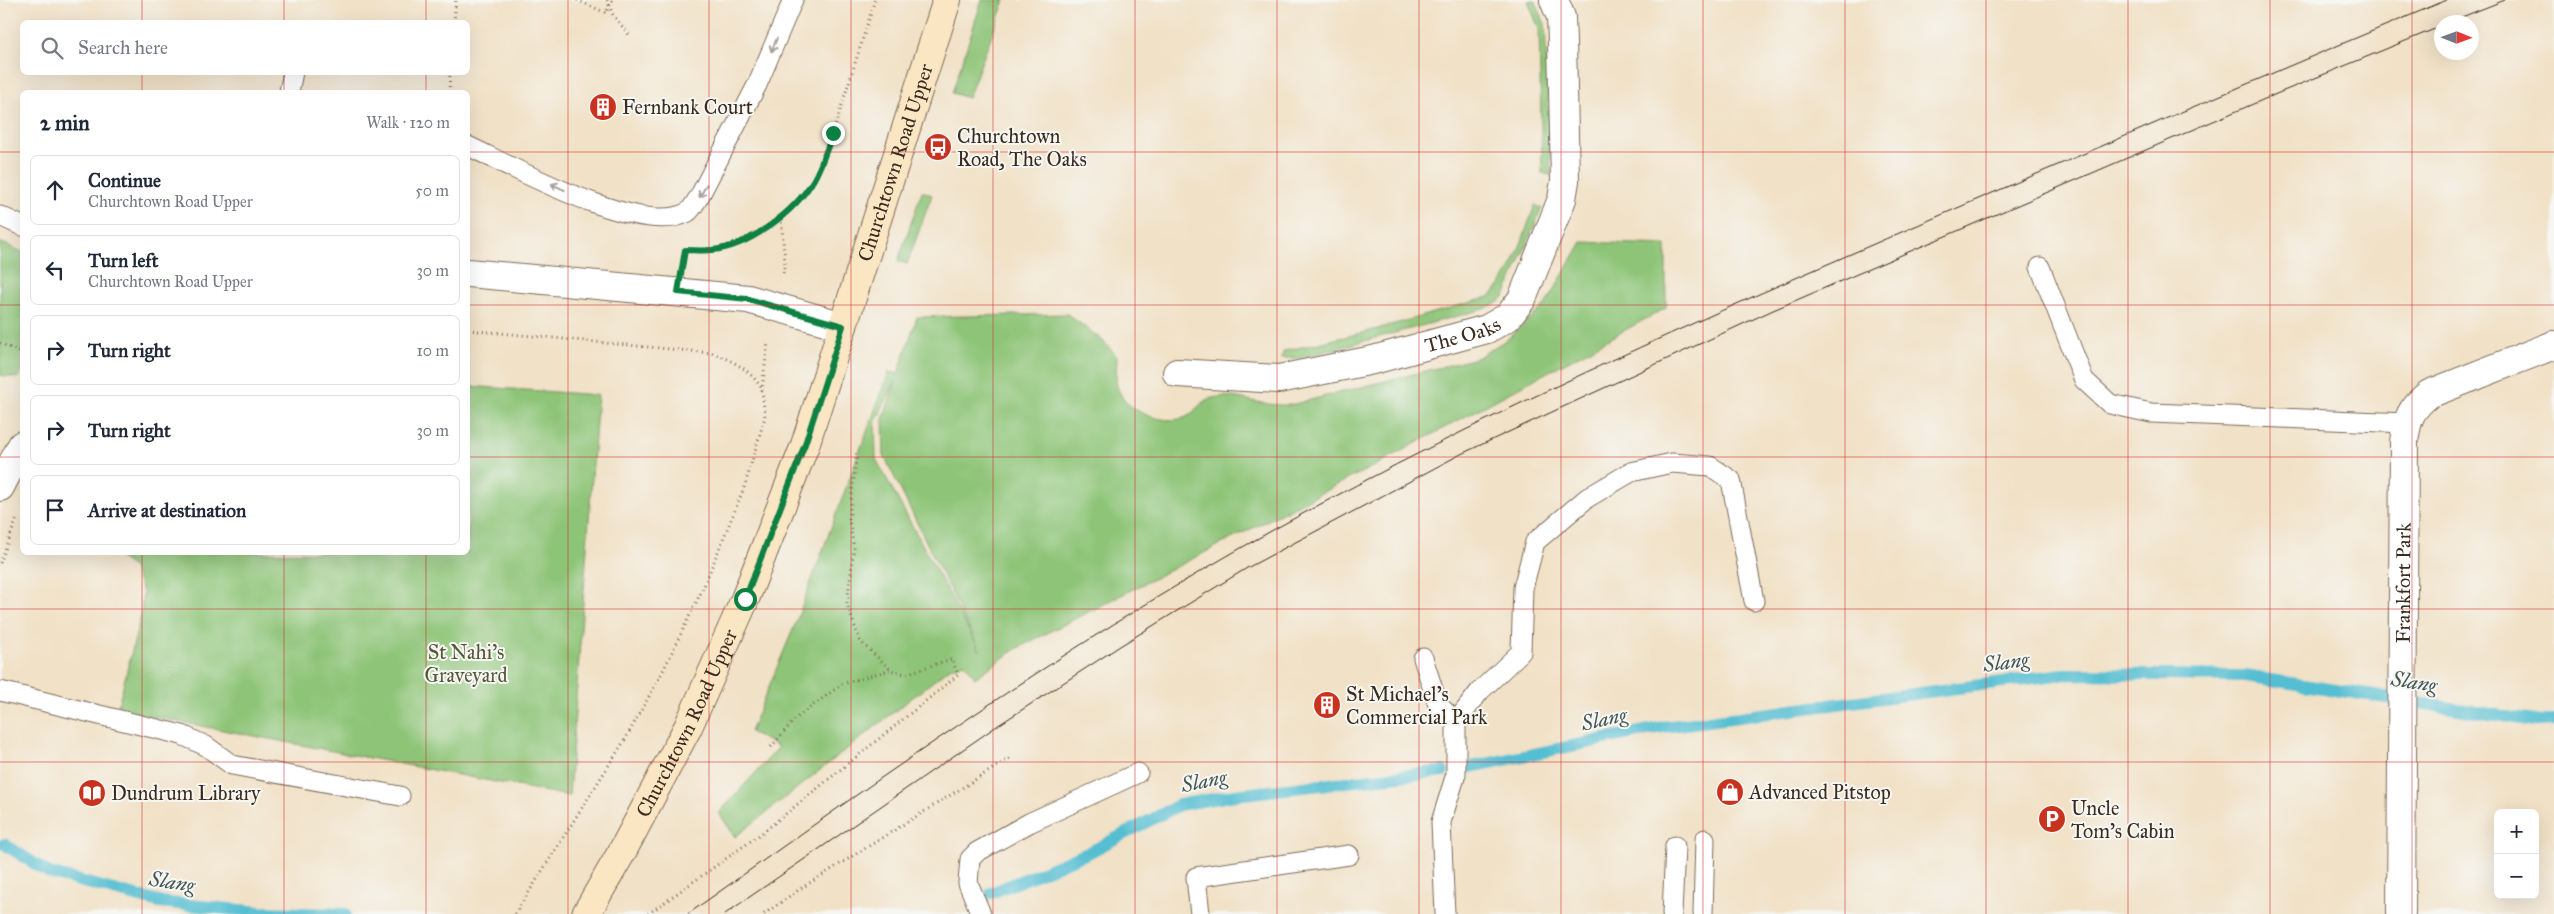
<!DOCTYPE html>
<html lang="en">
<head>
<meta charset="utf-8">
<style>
  body { margin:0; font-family:"IM FELL Great Primer",serif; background:#f6f6f7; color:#1f2937 }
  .controls { position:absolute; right:15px; bottom:15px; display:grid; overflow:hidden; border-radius:8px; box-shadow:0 5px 20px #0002 }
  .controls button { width:45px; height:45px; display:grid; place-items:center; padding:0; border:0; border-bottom:1px solid #e0e1e3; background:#fff; color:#1f2937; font:25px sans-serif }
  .compass { position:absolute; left:2434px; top:15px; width:45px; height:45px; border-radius:50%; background:#fff; box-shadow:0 5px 20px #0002; rotate:91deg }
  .stop { position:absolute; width:15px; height:15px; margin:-11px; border:4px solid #0b8043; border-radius:50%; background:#fff }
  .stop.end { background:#0b8043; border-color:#fff; box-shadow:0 1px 5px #0008 }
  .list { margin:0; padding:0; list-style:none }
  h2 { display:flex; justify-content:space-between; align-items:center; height:65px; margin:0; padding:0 20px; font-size:21px }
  h2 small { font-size:16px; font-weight:400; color:#747a83 }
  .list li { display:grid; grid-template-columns:32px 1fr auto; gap:15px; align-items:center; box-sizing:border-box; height:70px; margin:0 10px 10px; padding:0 10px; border:1px solid #e0e1e3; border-radius:8px }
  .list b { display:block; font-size:19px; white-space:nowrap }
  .list p { margin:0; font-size:16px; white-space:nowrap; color:#747a83 }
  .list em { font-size:16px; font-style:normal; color:#747a83 }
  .icon { flex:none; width:28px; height:28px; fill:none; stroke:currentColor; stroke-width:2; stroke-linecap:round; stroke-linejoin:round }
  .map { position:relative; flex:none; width:2554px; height:914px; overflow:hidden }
  .search { position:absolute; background:#fff; box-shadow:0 5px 20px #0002; left:20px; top:20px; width:450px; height:55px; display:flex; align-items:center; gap:12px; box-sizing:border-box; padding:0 18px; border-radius:8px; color:#747a83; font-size:19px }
  .panel { position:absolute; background:#fff; box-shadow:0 5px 20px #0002; left:20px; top:90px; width:450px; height:465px; border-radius:8px }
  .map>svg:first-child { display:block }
  .green { fill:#8dc477; stroke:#64774a; fill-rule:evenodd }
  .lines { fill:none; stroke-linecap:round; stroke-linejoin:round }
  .stream { stroke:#55bed2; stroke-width:12 }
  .service-casing { stroke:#7b6a59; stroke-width:21 }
  .minor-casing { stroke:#7b6a59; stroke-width:30 }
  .secondary-casing { stroke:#7b6a59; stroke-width:30 }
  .path { stroke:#7b6a59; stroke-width:3; stroke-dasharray:1 4; stroke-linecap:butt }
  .service { stroke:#fff; stroke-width:19 }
  .minor { stroke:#fff; stroke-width:28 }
  .secondary { stroke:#fbe6c4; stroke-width:28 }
  .tram { stroke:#3b2a1e; stroke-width:1 }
  .oneway { stroke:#a79f9a }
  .route { stroke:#0b8043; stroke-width:6 }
  .grid { fill:none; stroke:#d62828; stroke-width:1; stroke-opacity:0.55 }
  .labels { text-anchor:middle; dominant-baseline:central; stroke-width:4; stroke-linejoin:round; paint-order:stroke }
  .poi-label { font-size:20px; fill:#3b2a1e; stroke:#f6f6f2; text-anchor:start }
  .street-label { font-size:20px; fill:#3b2a1e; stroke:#f6f6f2 }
  .park-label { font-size:20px; fill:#545839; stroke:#f6f6f2 }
  .water-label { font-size:21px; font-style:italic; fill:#435654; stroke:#f6f6f2 }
</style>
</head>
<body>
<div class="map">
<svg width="2554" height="914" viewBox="0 0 2554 914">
  <rect width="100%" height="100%" fill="#f6f6f2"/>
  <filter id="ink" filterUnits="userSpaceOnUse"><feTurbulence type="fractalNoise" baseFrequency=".02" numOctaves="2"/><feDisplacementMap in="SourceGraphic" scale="10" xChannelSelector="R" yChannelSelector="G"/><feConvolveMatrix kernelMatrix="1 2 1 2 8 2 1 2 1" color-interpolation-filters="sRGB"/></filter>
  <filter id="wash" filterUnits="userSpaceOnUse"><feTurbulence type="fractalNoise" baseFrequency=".0096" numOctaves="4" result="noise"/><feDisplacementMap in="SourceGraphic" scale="20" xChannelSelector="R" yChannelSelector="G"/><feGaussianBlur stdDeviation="1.12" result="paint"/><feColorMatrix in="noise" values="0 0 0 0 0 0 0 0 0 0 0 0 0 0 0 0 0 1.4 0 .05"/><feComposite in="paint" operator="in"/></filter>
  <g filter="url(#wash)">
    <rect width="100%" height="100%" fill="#f1e1c6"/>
    <path class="green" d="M982 0H1005L968 98 952 93Z
      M1535 0 1545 24 1551 175 1542 173 1539 29 1528 1Z
      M922 191 932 195 907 264 898 261Z
      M1535 205 1542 208 1505 296 1499 302 1484 309 1301 358H1281L1284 351 1370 331 1489 297C1511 281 1525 231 1535 205Z
      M0 242 22 252V373L17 378 0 375Z
      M1582 242 1666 245V308L1372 467 1014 650 975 678 965 663 950 668 735 837 719 813 779 747 750 732 796 622 889 372 898 374 917 317 1067 314 1101 339 1117 356C1117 366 1115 376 1117 386 1124 411 1161 425 1184 418 1196 414 1199 398 1218 397 1234 395 1248 401 1263 403 1272 405 1281 405 1290 405L1477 358 1509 338 1545 305ZM896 380 883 419 884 456 980 651 876 459 875 423Z
      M468 386 598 395 569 796 117 710 141 615 143 592 132 566 113 553 468 552Z"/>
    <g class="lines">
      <path class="stream" d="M1466 768 1663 727 2064 674 2245 676 2541 722 2554 721
        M4 844 49 873 159 902 260 912 345 914
        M991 893 1088 853 1179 805 1235 795 1443 771"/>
    </g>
  </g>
  <g filter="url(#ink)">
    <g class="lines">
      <g class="service-casing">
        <path id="service" d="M289 92 293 72
          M468 146C511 166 643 239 688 212 692 209 696 201 699 197L757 85 793 0
          M0 216 22 226
          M2040 267 2084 380 2110 404 2151 413 2407 423
          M1423 658 1438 705 1456 722
          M0 691 182 735 206 746 232 765 400 796
          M981 914 968 883 970 859 977 852 1029 823 1138 773
          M1200 914 1196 877 1349 855
          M1445 914 1441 822 1456 774V722L1480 691 1521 652 1523 588 1535 542 1587 498 1631 472 1672 463 1710 466 1731 480 1754 601
          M1672 914 1675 846
          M1703 914 1705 839"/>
      </g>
      <g class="minor-casing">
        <g id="minor">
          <path d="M468 273 748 299 843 326"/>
          <path id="s1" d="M1177 373 1279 379 1373 360 1487 329 1508 317 1522 299 1562 199 1565 181 1562 42 1561 17 1554 0"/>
          <path d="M0 487 22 445"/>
          <path id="s2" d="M2401 914 2404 442C2407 419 2410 409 2429 394L2554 345"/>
        </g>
      </g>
      <g class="secondary-casing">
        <g id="secondary">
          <path id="s3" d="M586 914 623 850 688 727 745 599 805 445 947 0"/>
        </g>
      </g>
      <path class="path" d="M577 0 606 13 612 0
        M607 0 613 15 629 35
        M454 22 456 0
        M449 92 450 72
        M684 257 685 250C732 250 742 241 781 217
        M783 273 785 263 781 217 799 200 814 179 833 133 875 0
        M468 330 712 353C733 361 750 369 762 389
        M0 343 22 353
        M0 563 17 518
        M771 747 796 718 842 684 890 670
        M515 914 626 738 663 671 704 586 744 488 765 417 762 389 768 342
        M648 914 762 833 958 675 952 659 905 674 891 670 860 641 847 604 854 548 849 520 857 450
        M764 914 800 889 1010 758"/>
      <use href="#service" class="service"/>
      <use href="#minor" class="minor"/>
      <use href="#secondary" class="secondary"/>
      <path class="tram" d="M2449 22 2505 0
        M688 914C892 769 1096 624 1317 506 1528 393 1748 298 1969 203 2128 135 2287 66 2447 0
        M725 914 994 728 1120 646 1247 568 1461 454 1771 311 2281 92 2442 26"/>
    </g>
    <defs><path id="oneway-shaft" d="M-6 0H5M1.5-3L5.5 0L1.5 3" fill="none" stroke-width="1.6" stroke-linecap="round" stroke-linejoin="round" transform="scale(1.25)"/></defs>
    <g class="oneway">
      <use href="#oneway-shaft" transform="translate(774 45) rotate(113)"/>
      <use href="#oneway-shaft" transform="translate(558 187) rotate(-155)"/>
      <use href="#oneway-shaft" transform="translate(703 191) rotate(118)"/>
    </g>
  </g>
  <g class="lines" filter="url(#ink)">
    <path class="route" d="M745 599 805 444 843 326 748 299 678 292 685 250C694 250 703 251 712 250 749 247 796 211 814 179 822 165 827 148 833 133"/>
  </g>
  <path class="grid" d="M142 0V22M284 0V22M426 0V22M568 0V914M709 0V914M851 0V914M993 0V914M1135 0V914M1277 0V914M1419 0V914M1561 0V914M1703 0V914M1845 0V914M1986 0V914M2128 0V914M2270 0V914M2412 0V914M142 72V92M284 72V92M426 72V92M0 152H22M468 152H2554M0 305H22M468 305H2554M0 457H22M468 457H2554M142 552V914M284 552V914M426 552V914M0 609H2554M0 762H2554"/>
  <defs>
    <g id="building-disc" transform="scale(1.4375)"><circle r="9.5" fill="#c8321e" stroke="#f6f6f2"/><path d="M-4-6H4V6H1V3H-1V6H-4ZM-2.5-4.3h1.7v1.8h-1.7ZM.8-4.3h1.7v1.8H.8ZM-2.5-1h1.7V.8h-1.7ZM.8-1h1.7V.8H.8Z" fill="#fff"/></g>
    <g id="bus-disc" transform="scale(1.4375)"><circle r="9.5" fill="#c8321e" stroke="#f6f6f2"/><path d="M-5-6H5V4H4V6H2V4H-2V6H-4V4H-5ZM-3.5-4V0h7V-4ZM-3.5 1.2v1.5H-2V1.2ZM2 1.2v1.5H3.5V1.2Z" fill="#fff"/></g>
    <g id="shop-disc" transform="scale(1.4375)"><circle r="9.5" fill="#c8321e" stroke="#f6f6f2"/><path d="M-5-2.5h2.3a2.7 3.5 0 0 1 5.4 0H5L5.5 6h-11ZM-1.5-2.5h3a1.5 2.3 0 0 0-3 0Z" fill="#fff"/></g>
    <g id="library-disc" transform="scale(1.4375)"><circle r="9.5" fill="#c8321e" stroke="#f6f6f2"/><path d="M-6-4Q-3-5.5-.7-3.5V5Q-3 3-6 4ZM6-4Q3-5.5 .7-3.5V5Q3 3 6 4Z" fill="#fff"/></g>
    <g id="parking-disc" transform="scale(1.4375)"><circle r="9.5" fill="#c8321e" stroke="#f6f6f2"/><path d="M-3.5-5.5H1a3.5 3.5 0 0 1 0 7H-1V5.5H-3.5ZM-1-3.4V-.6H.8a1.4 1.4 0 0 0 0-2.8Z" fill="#fff"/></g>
  </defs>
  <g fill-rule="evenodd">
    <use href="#building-disc" x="603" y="107"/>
    <use href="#bus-disc" x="938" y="147"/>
    <use href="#building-disc" x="1327" y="705"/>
    <use href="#shop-disc" x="1730" y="792"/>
    <use href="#library-disc" x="92" y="793"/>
    <use href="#parking-disc" x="2052" y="819"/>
  </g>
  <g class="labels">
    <g class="poi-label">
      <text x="622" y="107">Fernbank Court</text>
      <text x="957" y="136">Churchtown<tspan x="957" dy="23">Road, The Oaks</tspan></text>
      <text x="1346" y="694">St Michael's<tspan x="1346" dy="23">Commercial Park</tspan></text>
      <text x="1749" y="792">Advanced Pitstop</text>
      <text x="111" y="793">Dundrum Library</text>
      <text x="2071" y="808">Uncle<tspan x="2071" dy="23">Tom's Cabin</tspan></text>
    </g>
    <g class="street-label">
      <text stroke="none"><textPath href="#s3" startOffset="815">Churchtown Road Upper</textPath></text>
      <text stroke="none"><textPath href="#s1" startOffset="291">The Oaks</textPath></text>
      <text stroke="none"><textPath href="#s2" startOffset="331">Frankfort Park</textPath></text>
      <text stroke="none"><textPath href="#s3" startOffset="216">Churchtown Road Upper</textPath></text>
    </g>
    <g class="park-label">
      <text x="466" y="652">St Nahi's<tspan x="466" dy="23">Graveyard</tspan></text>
    </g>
    <g class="water-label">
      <text transform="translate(2006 662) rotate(-7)">Slang</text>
      <text transform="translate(2414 682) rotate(9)">Slang</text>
      <text transform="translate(1604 719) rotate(-12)">Slang</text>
      <text transform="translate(1204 781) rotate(-11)">Slang</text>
      <text transform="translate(172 882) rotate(9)">Slang</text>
    </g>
  </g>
</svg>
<div class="controls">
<button>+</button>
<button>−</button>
</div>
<svg class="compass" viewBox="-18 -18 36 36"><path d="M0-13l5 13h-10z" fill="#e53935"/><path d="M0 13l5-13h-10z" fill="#747a83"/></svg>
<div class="stop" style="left:745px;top:599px"></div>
<div class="stop end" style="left:833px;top:133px"></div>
<div class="search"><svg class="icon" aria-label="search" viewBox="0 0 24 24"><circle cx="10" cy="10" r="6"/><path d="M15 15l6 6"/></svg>Search here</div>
<section class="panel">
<h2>2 min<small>Walk · 120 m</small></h2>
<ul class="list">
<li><svg class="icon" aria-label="ahead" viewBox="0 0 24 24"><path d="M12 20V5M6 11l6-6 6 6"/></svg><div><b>Continue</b><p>Churchtown Road Upper</p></div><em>50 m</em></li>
<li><svg class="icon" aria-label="left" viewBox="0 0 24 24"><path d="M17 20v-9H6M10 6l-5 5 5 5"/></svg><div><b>Turn left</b><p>Churchtown Road Upper</p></div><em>30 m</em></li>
<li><svg class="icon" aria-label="right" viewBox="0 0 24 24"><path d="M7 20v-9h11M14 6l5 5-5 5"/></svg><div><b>Turn right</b></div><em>10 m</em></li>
<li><svg class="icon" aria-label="right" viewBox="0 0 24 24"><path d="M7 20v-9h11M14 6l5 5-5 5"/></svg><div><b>Turn right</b></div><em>30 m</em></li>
<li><svg class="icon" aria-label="arrive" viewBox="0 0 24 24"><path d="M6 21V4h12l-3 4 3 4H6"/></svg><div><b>Arrive at destination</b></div></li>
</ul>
</section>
</div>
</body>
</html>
